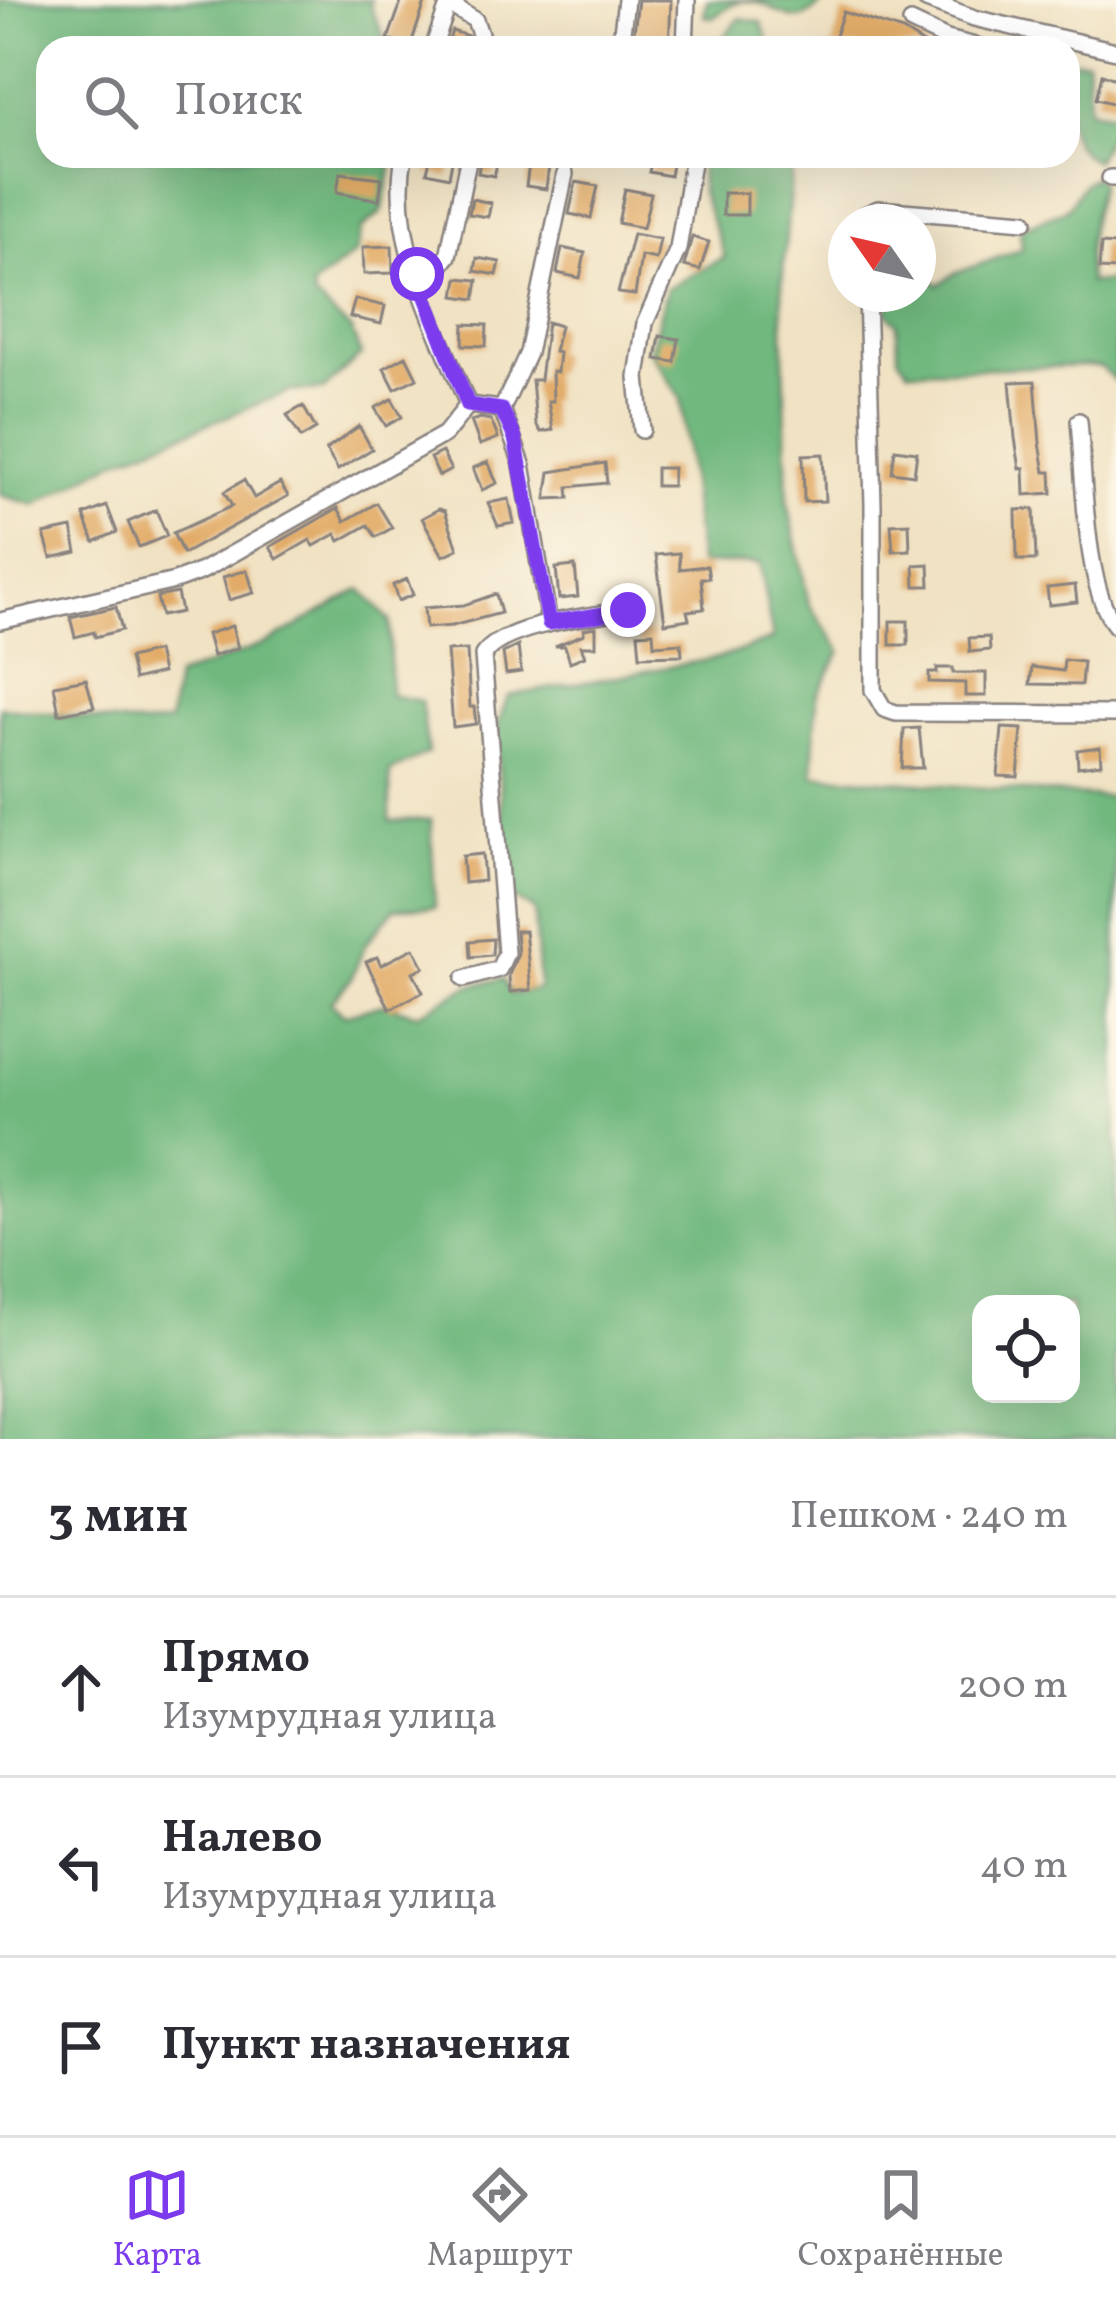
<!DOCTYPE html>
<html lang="ru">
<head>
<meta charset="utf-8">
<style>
  body { margin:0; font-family:Vollkorn,serif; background:#f2f2f3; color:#2b2b33 }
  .controls { position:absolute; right:36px; bottom:36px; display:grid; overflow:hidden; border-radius:24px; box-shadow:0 12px 48px #0002 }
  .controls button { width:108px; height:108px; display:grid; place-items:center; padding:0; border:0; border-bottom:3px solid #e1e1e2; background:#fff; color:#2b2b33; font:60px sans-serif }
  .compass { position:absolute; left:828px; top:204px; width:108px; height:108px; border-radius:50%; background:#fff; box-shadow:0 12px 48px #0002; rotate:304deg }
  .stop { position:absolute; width:36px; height:36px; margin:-27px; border:9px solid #7c3aed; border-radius:50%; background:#fff }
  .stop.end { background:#7c3aed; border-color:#fff; box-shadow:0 3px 12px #0008 }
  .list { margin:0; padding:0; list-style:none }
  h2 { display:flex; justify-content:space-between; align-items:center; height:156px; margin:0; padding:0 48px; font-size:51px }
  h2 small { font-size:39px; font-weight:400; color:#7c7c81 }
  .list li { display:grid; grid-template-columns:78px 1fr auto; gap:36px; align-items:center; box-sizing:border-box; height:180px; padding:0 48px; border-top:3px solid #e1e1e2 }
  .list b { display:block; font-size:45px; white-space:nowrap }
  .list p { margin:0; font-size:39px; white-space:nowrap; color:#7c7c81 }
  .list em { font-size:39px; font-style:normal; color:#7c7c81 }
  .icon { flex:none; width:66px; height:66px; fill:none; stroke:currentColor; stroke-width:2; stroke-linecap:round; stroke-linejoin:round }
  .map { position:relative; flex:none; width:1116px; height:1439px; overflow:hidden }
  .search { position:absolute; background:#fff; box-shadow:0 12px 48px #0002; left:36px; right:36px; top:36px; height:132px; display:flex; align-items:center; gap:30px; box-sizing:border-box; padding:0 42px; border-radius:36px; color:#7c7c81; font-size:45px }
  .sheet { height:696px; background:#fff }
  nav { display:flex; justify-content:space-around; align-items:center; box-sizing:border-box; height:168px; border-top:3px solid #e1e1e2; background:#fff; font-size:33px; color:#7c7c81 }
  nav a { display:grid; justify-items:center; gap:6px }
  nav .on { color:#7c3aed }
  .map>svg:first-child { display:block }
  .forest { fill:#70b87e; stroke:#496d5c; stroke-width:3; fill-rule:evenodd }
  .building { fill:#e2ac68 }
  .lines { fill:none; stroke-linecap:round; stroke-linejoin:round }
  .minor-casing { stroke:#89827f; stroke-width:20 }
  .minor { stroke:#fff; stroke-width:15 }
  .route { stroke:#7c3aed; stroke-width:15 }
</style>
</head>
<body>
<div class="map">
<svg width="1116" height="1439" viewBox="0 0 1116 1439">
  <rect width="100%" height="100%" fill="#fcf5e5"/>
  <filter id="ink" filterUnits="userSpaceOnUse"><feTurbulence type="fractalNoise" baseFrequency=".00833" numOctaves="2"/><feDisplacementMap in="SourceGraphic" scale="24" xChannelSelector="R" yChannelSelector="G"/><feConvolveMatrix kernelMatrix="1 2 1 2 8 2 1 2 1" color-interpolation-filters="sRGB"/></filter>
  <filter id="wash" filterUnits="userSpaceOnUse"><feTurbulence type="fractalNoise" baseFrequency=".004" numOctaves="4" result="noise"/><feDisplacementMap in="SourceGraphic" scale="48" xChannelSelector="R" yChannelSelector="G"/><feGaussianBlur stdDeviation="2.7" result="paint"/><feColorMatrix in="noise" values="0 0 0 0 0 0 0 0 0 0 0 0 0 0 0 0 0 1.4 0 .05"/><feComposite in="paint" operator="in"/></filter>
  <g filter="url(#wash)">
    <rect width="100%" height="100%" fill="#f0e2c3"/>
    <path class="forest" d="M0 0H371L370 5 387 45 399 48H48V156H358L392 166 382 212 361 229 356 253 313 286 314 297 351 330 361 355 323 390 291 391 119 459 35 505 0 495Z
      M707 0H825C790 39 782 2 747 1 734 1 723 10 713 18L704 16Z
      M740 18 761 22 771 48H714Z
      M1068 60H1087L1089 110 1116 114V123L1095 161C1057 142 1068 97 1068 60Z
      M700 156H793L782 284 788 503 809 604 841 651 817 695 813 775 1116 798V1439H0V707L144 726 169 722 176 677 268 643 361 589 390 621V695L421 701 428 753 390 772V821L431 819 435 907 395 908 366 943 351 979 331 1002 344 1015 383 1004 418 1014 468 986 503 979 510 994 539 989 534 910 508 896 496 730 508 696 723 657 773 639 759 563 699 564 681 399 650 351 667 288 725 257 701 192ZM981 1304H1071V1394H981Z
      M1095 176 1100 183C1093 218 1083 247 1089 283L1116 281V382L1101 367 1090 366 909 370 898 357 897 323 886 312 896 294H918V274L923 269 938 285 953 274 1022 249 1020 229 1067 209 1084 183Z"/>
    <g id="blocks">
      <path class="building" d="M402 0H426L410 47 388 39Z
        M638 0H671L669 48H632Z
        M843 12 903 31 930 48H831Z
        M452 31 468 36 469 48H446Z
        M1102 74 1116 79V104L1096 99Z
        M431 156H453L449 177 427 172Z
        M481 156H499L494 176 478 173Z
        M652 156 673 159 670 176 649 172Z
        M529 164 549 166 546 189 526 186Z
        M340 173 382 178 379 200 337 192Z
        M576 182 598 186 591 218 569 214Z
        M625 189 651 194 643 228 618 223Z
        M723 193H747V215H723Z
        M472 199 491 203 488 217 469 214Z
        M633 234 660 239 656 259 641 256 635 295 618 293Z
        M692 237 709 242 700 270 684 266Z
        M1101 244 1116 245V270L1099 269Z
        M392 246 393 273 364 274 363 247Z
        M562 248 585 253 580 278 557 273Z
        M477 258 500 262 497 275 475 271Z
        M458 278 478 280 475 299 455 296Z
        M355 299 385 306 381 324 350 317Z
        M547 322 560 326 554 352 559 353 557 372 552 371 553 401H548L553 430 541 432 536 424 532 380H540Z
        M464 324 487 325 486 346 463 345Z
        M660 336 679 339 675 362 656 359Z
        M406 356 417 378 395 389 384 368Z
        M1035 381 1040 443 1045 472H1051L1052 493 1025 495 1024 468 1020 469 1015 438 1010 382Z
        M392 399 402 417 386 426 375 408Z
        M303 406 316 429 301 438 287 415Z
        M480 418 491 420 498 438 480 445 471 421Z
        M359 426 372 449 338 470 326 450Z
        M895 449 917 452 914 475 892 472Z
        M442 452 451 470 439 476 430 458Z
        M823 454 825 501 804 502 803 455Z
        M488 462 497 483 482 490 473 468Z
        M605 463 607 483 568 487 569 498 546 499 550 472Z
        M656 468H673L672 486H656Z
        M244 480 254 498 280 483 288 496 183 554 173 533 232 506 224 492Z
        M509 499 514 523 498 526 488 503Z
        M377 503 392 528 376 537 368 525 340 541 336 534 314 546 310 540 277 559 270 547 338 508 345 521Z
        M107 506 117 532 94 542 84 515Z
        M439 509 445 511 458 549 443 556 422 518Z
        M1034 509 1036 560H1017L1016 510Z
        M156 510 167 536 139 547 128 522Z
        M909 523 910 550 893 551 891 524Z
        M72 528 77 552 51 558 44 534Z
        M679 553 680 569 707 566 709 578H701L704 609 687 611 689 619 665 623 656 555Z
        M929 564 930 586H915L914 565Z
        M575 566 578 597 559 599 556 568Z
        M247 570 254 593 229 600 223 577Z
        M407 579 413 595 398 601 393 585Z
        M1075 585 1077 602 1049 605 1047 588Z
        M177 593 181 612 161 616 157 597Z
        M496 594 501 613 452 626 426 628 424 608 464 605Z
        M116 607 122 630 95 637 94 632 75 637 70 617Z
        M890 621H908V645H890Z
        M232 626 238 648 213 656 207 634Z
        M596 627V646H581L585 656 570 662 565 646H555L584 634V629Z
        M653 632 654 645 681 643 682 655 640 656 638 633Z
        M989 637 990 650 970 652 969 638Z
        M518 646 521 672 506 674 503 653Z
        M467 650 470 707H474L476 724 453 727 447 651Z
        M157 651 162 673 134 680 129 658Z
        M1064 660 1083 662 1081 685 1030 684 1032 667 1063 671Z
        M937 668H953V673H986V696H965V683L929 682V673H937Z
        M86 679 94 707 59 714 54 685Z
        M919 728 923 768H902L904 729Z
        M1002 728 1022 729 1018 777 998 776Z
        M1100 747 1101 764 1078 767 1077 750Z
        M482 854 484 881 464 883 462 856Z
        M516 931H525L531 990 510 992 509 975 518 953Z
        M493 939 492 955 471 957 470 941Z
        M414 948 424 967 413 972 423 992 390 1009 366 962 377 957 381 965Z"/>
    </g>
  </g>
  <g filter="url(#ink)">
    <use href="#blocks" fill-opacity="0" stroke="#89827f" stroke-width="3"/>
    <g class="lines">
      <g class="minor-casing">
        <path id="minor" d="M926 0 974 18 1116 51
          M450 5 475 20 485 48
          M911 22 947 39 983 48
          M433 48 450 0
          M620 48 626 0
          M685 48 687 0
          M404 156C388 241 437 327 468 405
          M1110 178H1116
          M864 222 863 216 878 209 1025 221
          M417 274 441 265 448 256 469 156
          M867 294 873 505V690L884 709 896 713 1116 714
          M1079 421C1084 471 1084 590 1116 626
          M642 430 637 377 645 323 678 249 693 156
          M0 621 175 581 202 571 445 434 468 405 502 409
          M549 623 522 464 502 409 528 353 565 174
          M464 979 499 969 506 953 483 655C505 624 592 616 628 610"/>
      </g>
      <use href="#minor" class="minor"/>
    </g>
  </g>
  <g class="lines" filter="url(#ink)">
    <path class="route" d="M417 274 468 405 502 410 515 438 549 623 628 610"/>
  </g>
</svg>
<div class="controls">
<button><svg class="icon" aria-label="locate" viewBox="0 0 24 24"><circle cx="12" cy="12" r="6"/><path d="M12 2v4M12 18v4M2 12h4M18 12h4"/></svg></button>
</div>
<svg class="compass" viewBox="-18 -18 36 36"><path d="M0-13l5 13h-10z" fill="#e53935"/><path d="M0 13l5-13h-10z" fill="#7c7c81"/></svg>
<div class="stop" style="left:417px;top:274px"></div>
<div class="stop end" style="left:628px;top:610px"></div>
<div class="search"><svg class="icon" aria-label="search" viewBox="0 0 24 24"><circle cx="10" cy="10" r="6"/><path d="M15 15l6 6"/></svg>Поиск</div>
</div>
<section class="sheet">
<h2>3 мин<small>Пешком · 240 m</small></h2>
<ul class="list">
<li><svg class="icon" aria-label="ahead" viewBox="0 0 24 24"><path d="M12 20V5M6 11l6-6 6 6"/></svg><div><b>Прямо</b><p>Изумрудная улица</p></div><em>200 m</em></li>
<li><svg class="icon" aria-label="left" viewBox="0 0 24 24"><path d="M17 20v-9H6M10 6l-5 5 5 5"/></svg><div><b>Налево</b><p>Изумрудная улица</p></div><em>40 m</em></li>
<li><svg class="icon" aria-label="arrive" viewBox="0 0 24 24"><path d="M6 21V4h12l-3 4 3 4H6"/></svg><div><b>Пункт назначения</b></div></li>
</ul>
</section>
<nav>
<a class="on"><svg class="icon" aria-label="map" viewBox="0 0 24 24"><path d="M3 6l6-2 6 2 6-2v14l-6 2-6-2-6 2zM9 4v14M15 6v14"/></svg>Карта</a>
<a><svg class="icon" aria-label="directions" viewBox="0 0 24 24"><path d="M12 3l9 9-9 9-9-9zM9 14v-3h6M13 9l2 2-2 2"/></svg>Маршрут</a>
<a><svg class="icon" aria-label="saved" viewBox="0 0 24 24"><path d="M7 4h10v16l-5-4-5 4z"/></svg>Сохранённые</a>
</nav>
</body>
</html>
